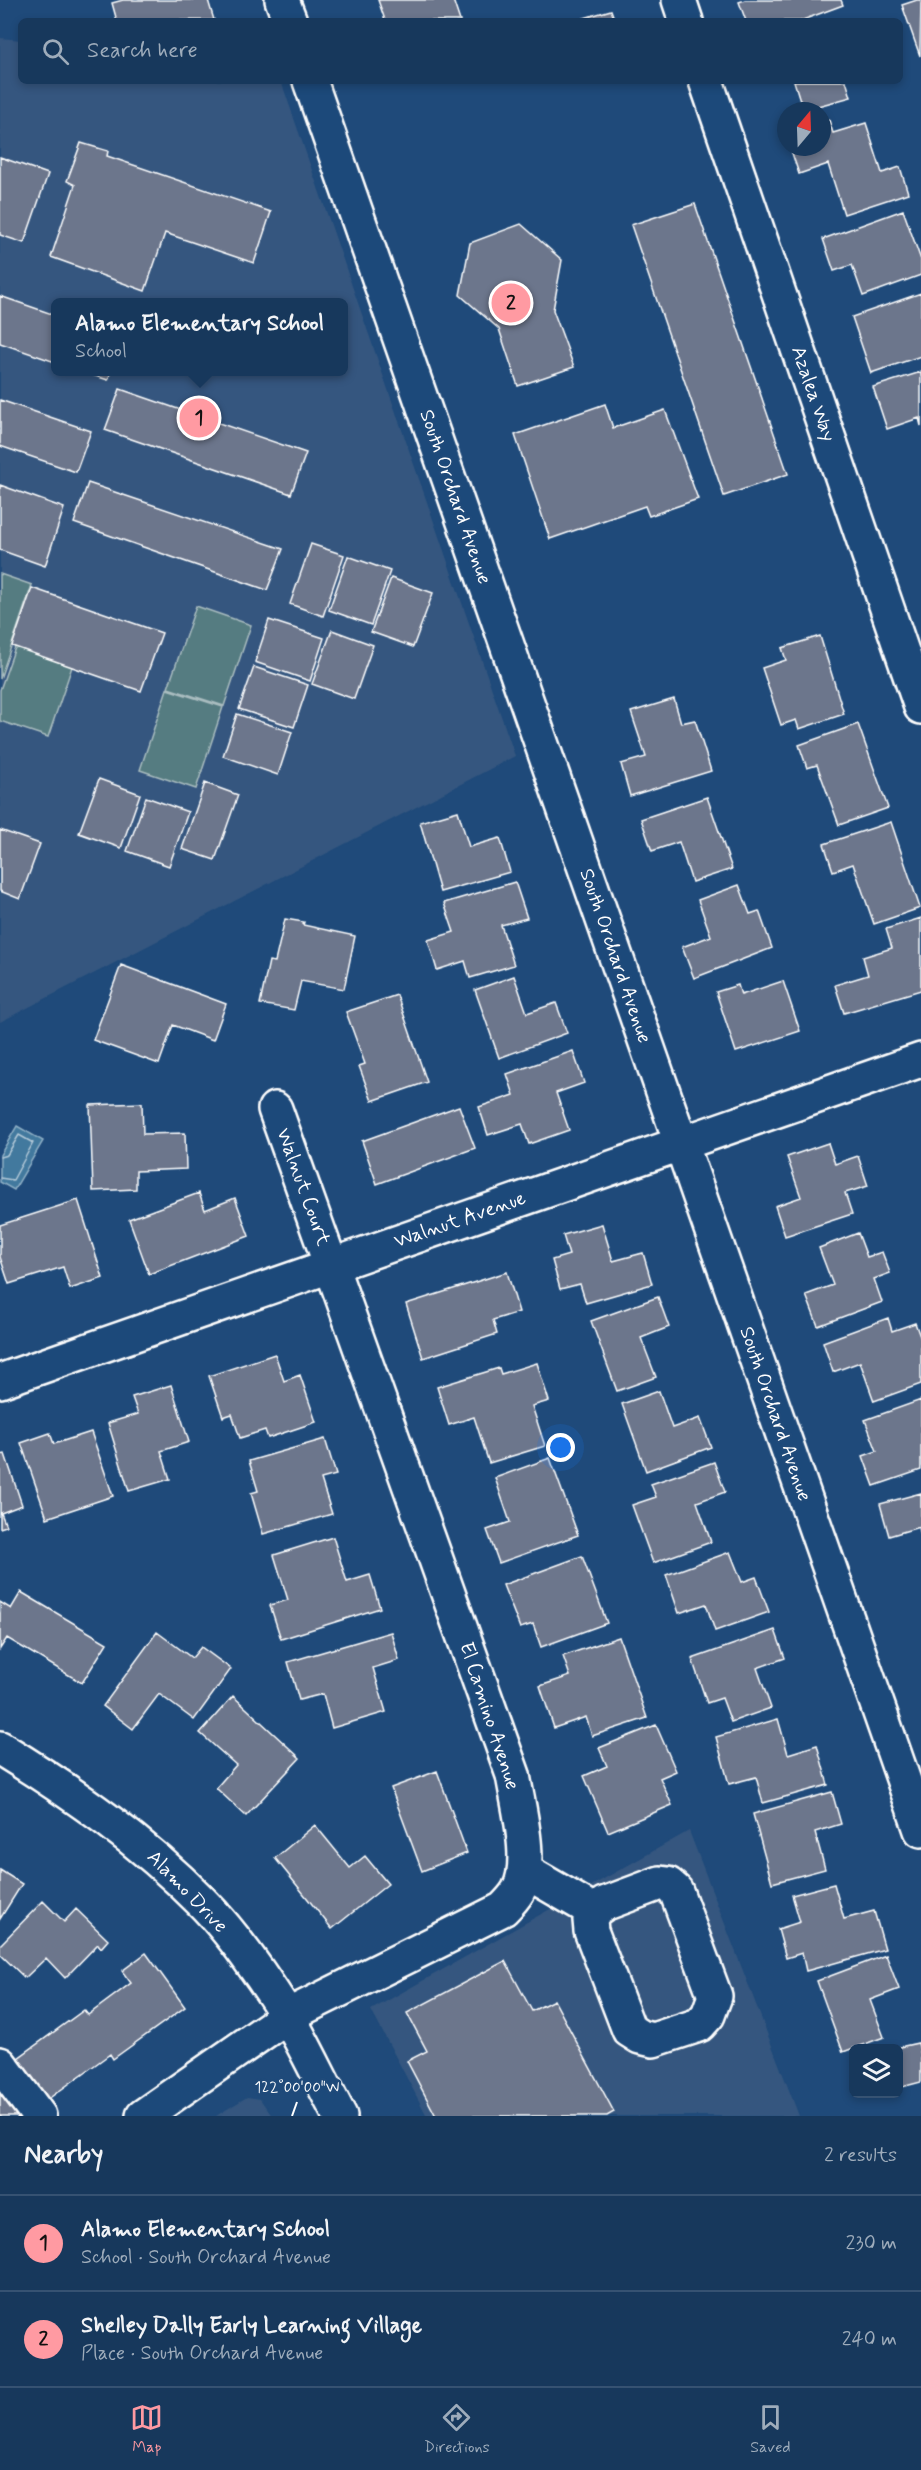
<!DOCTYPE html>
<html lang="en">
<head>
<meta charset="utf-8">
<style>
  body { margin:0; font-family:Mynerve,sans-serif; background:#203f62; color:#f1f3f6 }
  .controls { position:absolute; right:18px; bottom:18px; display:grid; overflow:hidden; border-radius:9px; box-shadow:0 3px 9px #0003 }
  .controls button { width:54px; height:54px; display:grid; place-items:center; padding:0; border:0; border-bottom:2px solid #365272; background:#17385c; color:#f1f3f6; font:30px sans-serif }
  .compass { position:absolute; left:777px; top:102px; width:54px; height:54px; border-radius:50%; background:#17385c; box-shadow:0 3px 9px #0003; rotate:19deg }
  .you { position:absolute; left:561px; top:1448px; width:21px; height:21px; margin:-15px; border:4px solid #fff; border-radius:50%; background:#1a73e8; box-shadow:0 0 0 9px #1a73e833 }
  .badge { display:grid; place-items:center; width:39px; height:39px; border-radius:50%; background:#ff9aa2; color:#111; font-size:20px; font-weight:700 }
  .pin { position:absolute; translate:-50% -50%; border:3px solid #fff; box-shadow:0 2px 6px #0006 }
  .popup { position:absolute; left:51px; top:298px; width:297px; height:78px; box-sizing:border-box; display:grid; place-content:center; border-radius:9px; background:#17385c; filter:drop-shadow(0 2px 4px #0005); font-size:20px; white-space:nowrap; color:#9eacbb }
  .popup b { font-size:22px; color:#f1f3f6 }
  .popup::after { content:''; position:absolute; left:50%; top:100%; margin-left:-12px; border:12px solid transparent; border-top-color:#17385c }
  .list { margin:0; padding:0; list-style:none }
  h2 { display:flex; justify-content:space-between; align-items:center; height:78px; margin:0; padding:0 24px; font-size:26px }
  h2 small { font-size:20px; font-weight:400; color:#9eacbb }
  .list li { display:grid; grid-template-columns:39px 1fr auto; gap:18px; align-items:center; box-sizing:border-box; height:96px; padding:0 24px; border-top:2px solid #365272 }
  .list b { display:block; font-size:22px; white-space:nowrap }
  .list p { margin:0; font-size:20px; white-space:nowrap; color:#9eacbb }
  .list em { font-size:20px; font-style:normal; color:#9eacbb }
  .icon { flex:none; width:33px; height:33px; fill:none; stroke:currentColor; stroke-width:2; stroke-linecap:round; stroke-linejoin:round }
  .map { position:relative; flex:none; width:921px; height:2116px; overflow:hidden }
  .search { position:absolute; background:#17385c; box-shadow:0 3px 9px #0003; left:18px; right:18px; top:18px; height:66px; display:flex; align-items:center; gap:15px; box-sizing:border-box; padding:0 21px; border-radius:9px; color:#9eacbb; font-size:22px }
  .sheet { height:270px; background:#17385c }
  nav { display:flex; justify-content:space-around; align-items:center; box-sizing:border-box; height:84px; border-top:2px solid #365272; background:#17385c; font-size:16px; color:#9eacbb }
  nav a { display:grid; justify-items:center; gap:3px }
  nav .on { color:#ff9aa2 }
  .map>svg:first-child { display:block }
  .built { fill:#36577f; fill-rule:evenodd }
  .green { fill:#557b81; stroke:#aabdc0; stroke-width:1.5 }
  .water { fill:#42799e; stroke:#8eafc5; stroke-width:1.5 }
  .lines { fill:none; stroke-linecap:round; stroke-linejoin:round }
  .shore { stroke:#b3c9d8; stroke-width:1.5 }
  .building { fill:#6c768c; stroke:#fff; stroke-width:1.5 }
  .minor-casing { stroke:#fff; stroke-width:38 }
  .major-casing { stroke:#fff; stroke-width:38 }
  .minor { stroke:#1f4a7a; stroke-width:33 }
  .major { stroke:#1f4a7a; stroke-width:33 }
  .ticks { fill:none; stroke:#fff; stroke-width:2 }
  .labels { text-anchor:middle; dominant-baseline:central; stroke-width:5; stroke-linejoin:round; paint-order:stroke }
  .street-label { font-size:20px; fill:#fff; stroke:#1f4a7a }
  .ticks-label { font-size:15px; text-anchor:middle; fill:#fff; stroke:#1f4a7a; stroke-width:5; stroke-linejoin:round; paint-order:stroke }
</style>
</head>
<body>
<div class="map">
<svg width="921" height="2116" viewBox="0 0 921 2116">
  <rect width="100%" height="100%" fill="#1f4a7a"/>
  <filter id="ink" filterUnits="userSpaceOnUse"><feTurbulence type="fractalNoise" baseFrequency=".0167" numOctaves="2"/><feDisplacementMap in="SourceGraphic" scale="12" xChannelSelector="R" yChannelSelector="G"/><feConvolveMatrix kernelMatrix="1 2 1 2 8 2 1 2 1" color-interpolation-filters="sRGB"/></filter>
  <g filter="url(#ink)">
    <path class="built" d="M0 38 21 40V81H281L515 756 0 1022ZM55 302H343V372H55Z
      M689 1831 799 2116H427L371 2010Z
      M247 2097 260 2099 272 2116H216Z"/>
    <path class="green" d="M0 574 32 585 0 679Z
      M196 606 251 625 224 706 168 688Z
      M19 636 76 655 48 737 0 721V690Z
      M167 689 223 707 196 789 140 770Z"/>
    <path class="water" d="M17 1126 43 1141 14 1190 0 1182V1155Z"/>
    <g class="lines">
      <path class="shore" d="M0 1157 7 1155 19 1135 33 1143 13 1180 0 1178"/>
    </g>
    <path class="building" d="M123 0H208L214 20 117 21 112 3Z
      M378 0H453L460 21H383L385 20Z
      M745 0H841L843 5 800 21H746L739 2Z
      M917 0H921L920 56 902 5Z
      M611 10 615 21H574Z
      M794 81H846L851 97 803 110Z
      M829 120 833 133 866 123 882 173 900 167 908 193 844 214 828 164 799 174 790 147H822V123Z
      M81 143 108 151 107 156 271 212 254 263 165 233 145 291 51 257 75 185 67 181Z
      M0 157 48 174 24 243 0 235Z
      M695 204 788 474 724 496 631 225Z
      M903 210 921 260V275L863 296 852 265 834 271 823 239Z
      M521 224 562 260 553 310 574 367 518 386 499 329 460 295 470 243Z
      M921 293V356L871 373 852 317Z
      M0 296 55 315V362L0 343Z
      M83 372H111L108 380Z
      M921 372V426L919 418 887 429 873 387Z
      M120 389 306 453 291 494 105 430Z
      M0 400 91 431 76 472 0 446Z
      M605 404 613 428 665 410 698 499 649 516 645 506 550 539 515 435Z
      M88 483 283 549 267 590 74 523Z
      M0 485 64 508 45 566 0 550Z
      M311 544 344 555 323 616 290 604Z
      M348 556 390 571 371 625 329 610Z
      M391 578 433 593 413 647 371 632Z
      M32 588 162 633 141 691 12 646Z
      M269 620 324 638 310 681 255 662Z
      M332 630 373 645 354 699 312 684Z
      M820 636 844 714 799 729 796 720 781 725 762 668 786 660 782 648Z
      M254 667 308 685 294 727 239 709Z
      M674 699 681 723 695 720 711 771 630 796 621 764 646 757 631 712Z
      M237 714 292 732 278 775 223 756Z
      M858 724 888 808 839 825 817 765 807 768 799 745Z
      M99 779 140 794 121 848 79 833Z
      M205 783 238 795 215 860 182 849Z
      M146 797 188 812 169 866 127 851Z
      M707 797 732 869 692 882 679 842 652 851 641 819Z
      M458 811 469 847 500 838 510 872 440 892 420 822Z
      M891 822 920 908 874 924 853 864 833 871 824 844Z
      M0 830 40 844 20 899 0 891Z
      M515 882 527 918 501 925 514 965 470 978 465 961 437 970 428 940 454 932 444 903Z
      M739 885 750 914 759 911 772 948 694 978 682 947 711 936 698 900Z
      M921 918V990L844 1013 835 985 868 975 863 957 892 948 886 929Z
      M285 919 304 922 303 925 355 936 344 989 301 981 294 1010 260 1004 269 961 275 962Z
      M121 965 226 1004 213 1040 173 1025 159 1064 93 1040Z
      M514 976 527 1013 556 1003 567 1033 499 1058 475 990Z
      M783 981 800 1031 736 1052 716 992 738 985 741 995Z
      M397 995 427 1082 372 1101 359 1066 365 1064 346 1012Z
      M573 1051 584 1083 556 1093 569 1130 529 1144 522 1124 488 1135 479 1107 514 1095 507 1074Z
      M142 1103 143 1134 185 1133 186 1169 136 1171V1189L93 1191 90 1105Z
      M459 1106 475 1148 377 1184 362 1141Z
      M828 1143 835 1164 858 1156 868 1186 845 1193 852 1214 785 1236 775 1206 801 1197 787 1157Z
      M199 1193 205 1210 235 1198 249 1236 149 1274 129 1219Z
      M78 1200 103 1278 70 1289 63 1267 9 1284 0 1257V1225Z
      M602 1224 613 1261 643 1253 652 1284 586 1303 580 1284 560 1289 552 1260 569 1255 563 1235Z
      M858 1233 867 1257 882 1252 890 1273 874 1279 882 1302 818 1326 806 1295 833 1285 819 1248Z
      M507 1272 519 1312 493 1320 497 1334 423 1358 406 1304Z
      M658 1297 669 1327 641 1338 656 1377 617 1391 591 1321Z
      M888 1318 892 1331 915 1323 921 1339V1384L874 1401 860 1362 833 1372 823 1342Z
      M275 1354 284 1381 300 1375 316 1422 268 1438 265 1430 240 1438 232 1414 223 1417 209 1376Z
      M537 1363 549 1401 532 1406 545 1446 489 1463 474 1417 449 1425 437 1387 499 1368 501 1374Z
      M171 1385 189 1442 161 1451 170 1479 129 1491 108 1423 138 1414 132 1397Z
      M659 1391 672 1428 700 1418 711 1447 646 1471 622 1404Z
      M921 1400V1470L874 1486 863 1456 877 1451 865 1420Z
      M91 1432 113 1496 47 1518 21 1443 50 1433 54 1444Z
      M325 1439 336 1475 321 1479 332 1514 263 1534 251 1493 258 1491 249 1461Z
      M5 1454 22 1505 1 1513 6 1526 0 1528V1455Z
      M550 1458 578 1535 499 1563 487 1530 510 1522 495 1478Z
      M714 1462 725 1492 697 1502 711 1542 653 1563 632 1505 656 1497 651 1484Z
      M921 1493V1536L919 1527 889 1536 880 1504Z
      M333 1537 347 1582 370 1575 380 1608 281 1639 270 1605 288 1600 274 1555Z
      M730 1552 742 1582 756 1577 769 1612 715 1631 706 1604 679 1613 666 1575Z
      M582 1556 607 1623 541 1647 533 1624 520 1628 503 1585Z
      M21 1592 107 1643 82 1683 7 1638 0 1649V1602L11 1609Z
      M775 1630 785 1658 757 1668 771 1708 731 1722 722 1698 707 1703 692 1659Z
      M157 1632 192 1658 201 1647 231 1669 194 1720 159 1694 133 1729 103 1706Z
      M391 1632 399 1660 373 1668 386 1712 332 1728 323 1694 299 1700 288 1662Z
      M619 1637 647 1718 592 1736 586 1717 554 1728 540 1686 570 1676 563 1656Z
      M233 1696 300 1758 246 1816 216 1788 236 1765 200 1733Z
      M778 1719 788 1754 817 1745 828 1785 763 1803 756 1777 729 1784 716 1737Z
      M656 1725 676 1771 660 1778 672 1805 608 1832 584 1776 607 1766 599 1748Z
      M437 1771 467 1853 422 1871 391 1788Z
      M832 1792 841 1824 815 1832 825 1869 772 1883 753 1814Z
      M315 1825 350 1868 365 1856 388 1884 332 1929 275 1858Z
      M0 1870 22 1884 0 1919Z
      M834 1884 844 1919 874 1911 885 1949 806 1971 802 1953 786 1958 778 1929 800 1922 792 1895Z
      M43 1901 64 1922 76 1909 108 1940 101 1948 98 1944 65 1978 46 1958 25 1978 0 1954V1945Z
      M146 1953 185 2007 113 2059 110 2054 44 2102 14 2061 84 2010 88 2015 131 1983 122 1971Z
      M886 1955 899 1989 870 2000 884 2037 843 2052 817 1981Z
      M505 1961 532 2011 554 2000 614 2112 607 2116H436L407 2061 427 2051 407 2013Z
      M918 2043 921 2055V2082L898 2088V2048H895Z
      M0 2091 27 2116H0Z"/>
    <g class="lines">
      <g class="minor-casing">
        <path id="minor" d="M282 0 290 21
          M679 0 686 21
          M310 81 921 1830
          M706 81 921 707
          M0 1381 921 1060
          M525 1871 594 1911 590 1920 591 1931 629 2030 640 2037 653 2040 699 2025 708 2015 715 1996 676 1891 668 1884 660 1883 604 1904 594 1911
          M0 2064 39 2116
          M143 2116 287 2016 503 1909C508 1904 514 1898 518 1891 534 1863 518 1806 513 1775L275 1109"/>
      </g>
      <g class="major-casing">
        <path id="major" d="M0 1748C73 1793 142 1841 202 1902 231 1931 265 1980 287 2015 306 2048 322 2083 340 2116"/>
      </g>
      <use href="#minor" class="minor"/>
      <use href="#major" class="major"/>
    </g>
  </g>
  <path class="ticks" d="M292 2116 297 2102"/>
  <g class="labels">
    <g class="street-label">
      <text transform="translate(813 394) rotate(71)">Azalea Way</text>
      <text transform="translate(455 497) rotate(71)">South Orchard Avenue</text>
      <text transform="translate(615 956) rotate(71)">South Orchard Avenue</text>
      <text transform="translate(303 1187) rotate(70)">Walnut Court</text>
      <text transform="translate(460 1220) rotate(-19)">Walnut Avenue</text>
      <text transform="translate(775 1414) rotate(71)">South Orchard Avenue</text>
      <text transform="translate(489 1716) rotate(72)">El Camino Avenue</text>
      <text transform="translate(187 1892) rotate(46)">Alamo Drive</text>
    </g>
  </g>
  <g class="ticks-label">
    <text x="297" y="2092">122°00'00"W</text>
  </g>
</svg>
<div class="controls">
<button><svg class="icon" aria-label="layers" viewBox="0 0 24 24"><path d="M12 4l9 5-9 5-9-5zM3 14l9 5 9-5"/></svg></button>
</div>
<svg class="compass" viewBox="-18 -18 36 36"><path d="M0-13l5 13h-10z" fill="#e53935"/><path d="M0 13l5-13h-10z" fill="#9eacbb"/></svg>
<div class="you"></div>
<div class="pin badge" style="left:199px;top:418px">1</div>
<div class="popup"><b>Alamo Elementary School</b>School</div>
<div class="pin badge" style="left:511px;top:303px">2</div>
<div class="search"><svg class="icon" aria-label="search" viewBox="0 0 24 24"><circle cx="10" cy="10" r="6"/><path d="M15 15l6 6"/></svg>Search here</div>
</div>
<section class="sheet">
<h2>Nearby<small>2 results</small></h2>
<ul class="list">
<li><span class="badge">1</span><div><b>Alamo Elementary School</b><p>School · South Orchard Avenue</p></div><em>230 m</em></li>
<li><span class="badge">2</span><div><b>Shelley Dally Early Learning Village</b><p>Place · South Orchard Avenue</p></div><em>240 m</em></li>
</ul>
</section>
<nav>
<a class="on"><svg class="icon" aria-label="map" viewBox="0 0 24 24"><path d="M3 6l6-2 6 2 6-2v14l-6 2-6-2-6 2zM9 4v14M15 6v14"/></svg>Map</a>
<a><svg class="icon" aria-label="directions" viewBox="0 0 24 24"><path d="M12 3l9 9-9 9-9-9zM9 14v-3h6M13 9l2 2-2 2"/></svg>Directions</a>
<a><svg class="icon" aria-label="saved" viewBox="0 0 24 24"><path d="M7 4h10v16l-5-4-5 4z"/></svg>Saved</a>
</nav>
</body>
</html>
